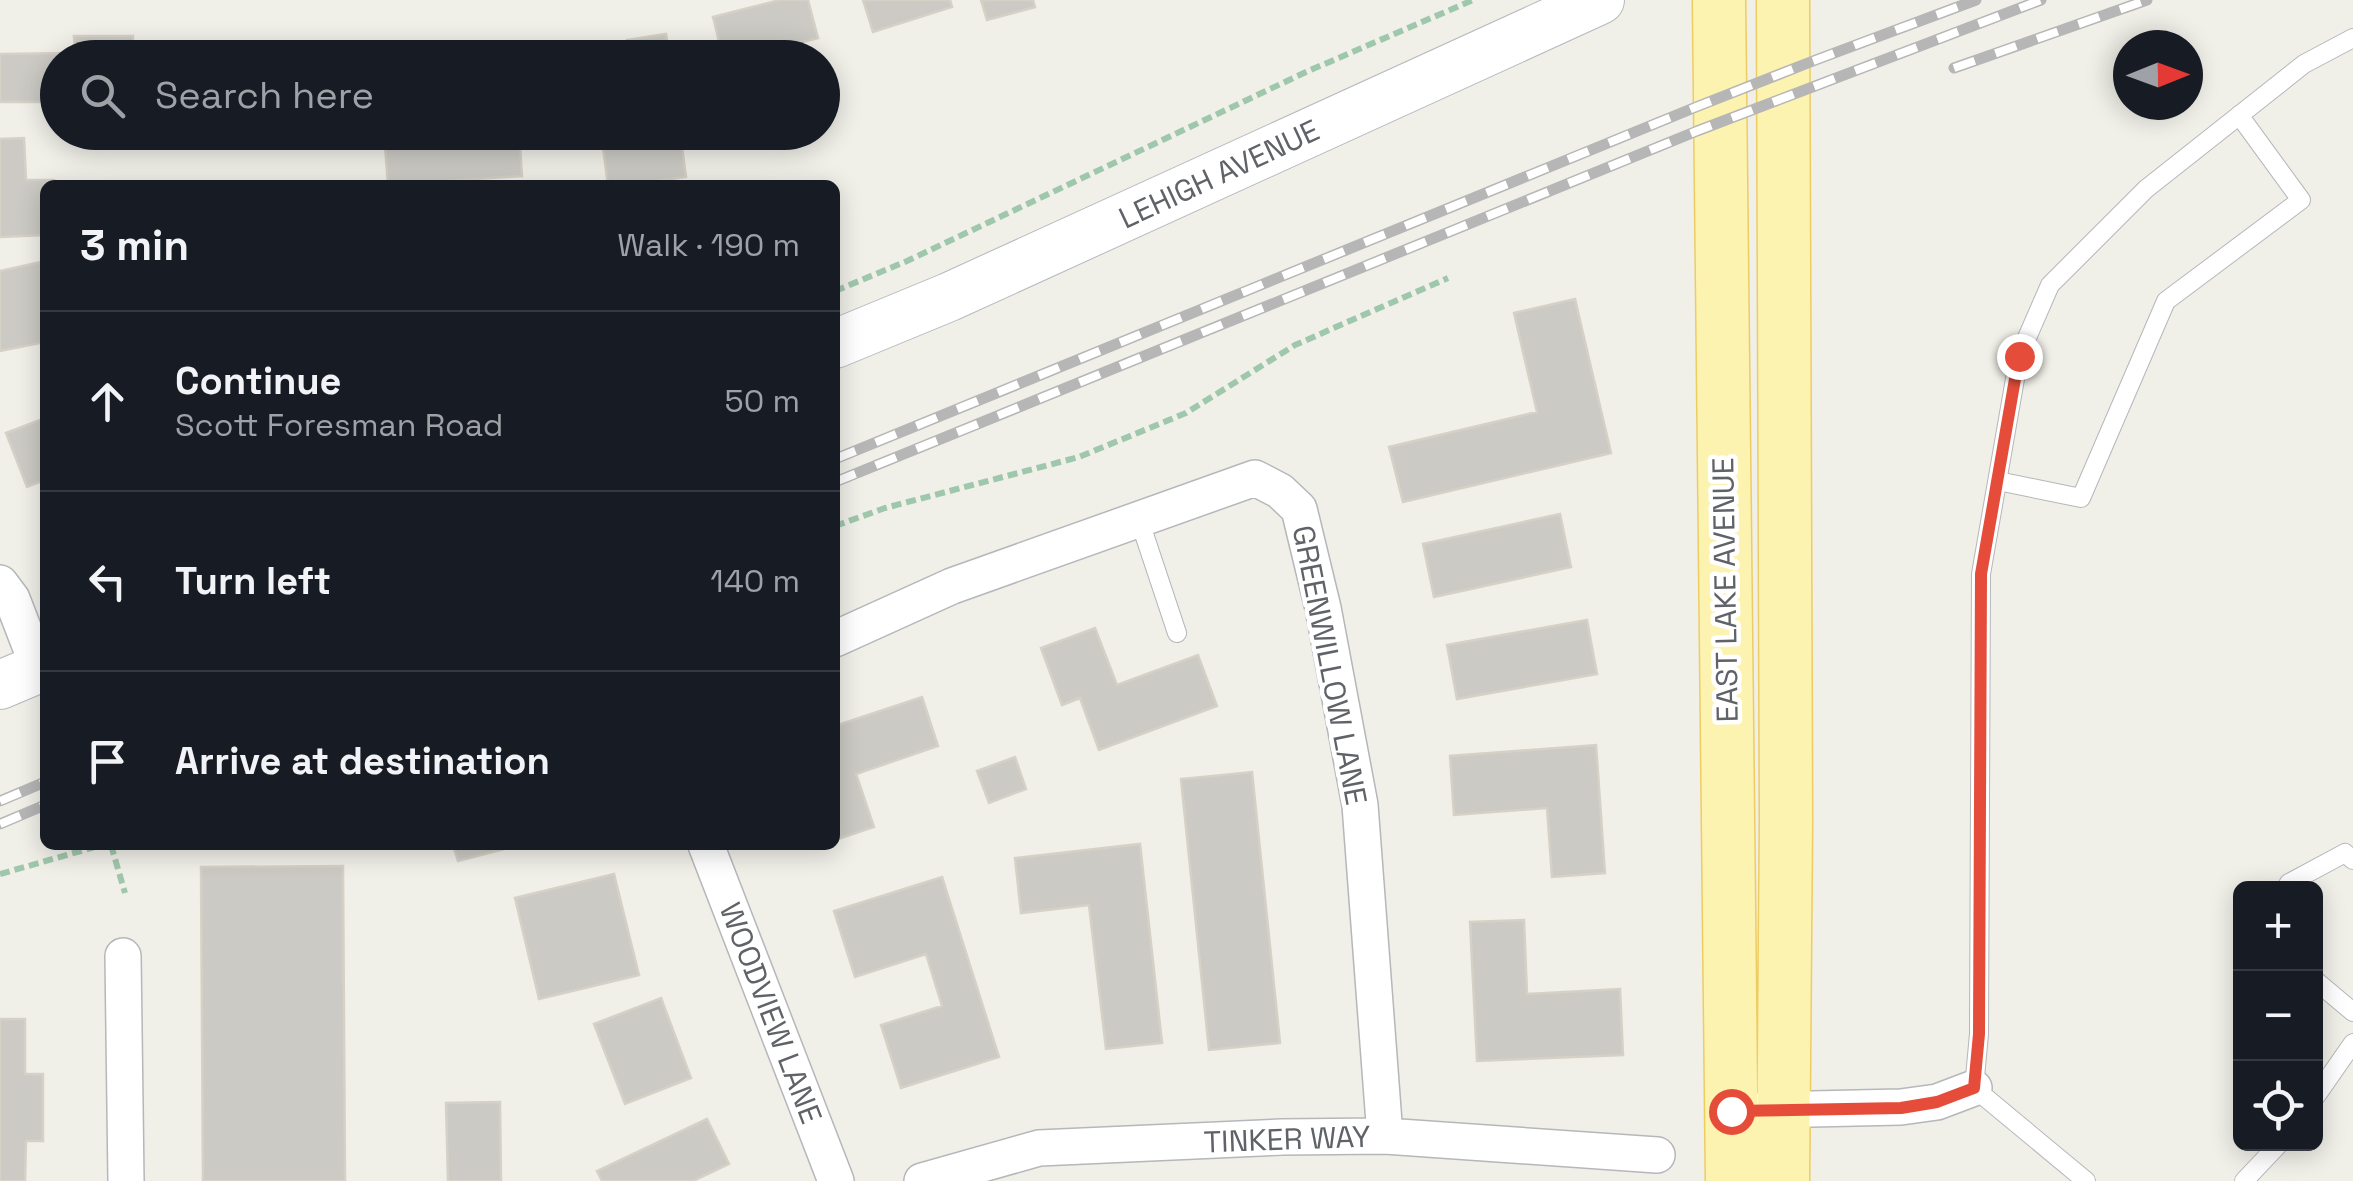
<!DOCTYPE html>
<html lang="en">
<head>
<meta charset="utf-8">
<style>
  body { margin:0; font-family:"Space Grotesk",sans-serif; background:#20242c; color:#f1f3f6 }
  .controls { position:absolute; right:30px; bottom:30px; display:grid; overflow:hidden; border-radius:15px; box-shadow:0 5px 25px #0003 }
  .controls button { width:90px; height:90px; display:grid; place-items:center; padding:0; border:0; border-bottom:2px solid #363941; background:#171b24; color:#f1f3f6; font:50px sans-serif }
  .compass { position:absolute; left:2113px; top:30px; width:90px; height:90px; border-radius:50%; background:#171b24; box-shadow:0 5px 25px #0003; rotate:89deg }
  .stop { position:absolute; width:30px; height:30px; margin:-22px; border:8px solid #e54d3a; border-radius:50%; background:#fff }
  .stop.end { background:#e54d3a; border-color:#fff; box-shadow:0 2px 10px #0008 }
  .list { margin:0; padding:0; list-style:none }
  h2 { display:flex; justify-content:space-between; align-items:center; height:130px; margin:0; padding:0 40px; font-size:42px }
  h2 small { font-size:32px; font-weight:400; color:#9ea1a6 }
  .list li { display:grid; grid-template-columns:65px 1fr auto; gap:30px; align-items:center; box-sizing:border-box; height:180px; padding:0 40px; border-top:2px solid #363941 }
  .list b { display:block; font-size:38px; white-space:nowrap }
  .list p { margin:0; font-size:32px; white-space:nowrap; color:#9ea1a6 }
  .list em { font-size:32px; font-style:normal; color:#9ea1a6 }
  .icon { flex:none; width:55px; height:55px; fill:none; stroke:currentColor; stroke-width:2; stroke-linecap:round; stroke-linejoin:round }
  .map { position:relative; flex:none; width:2353px; height:1181px; overflow:hidden }
  .search { position:absolute; background:#171b24; box-shadow:0 5px 25px #0003; left:40px; top:40px; width:800px; height:110px; display:flex; align-items:center; gap:25px; box-sizing:border-box; padding:0 35px; border-radius:55px; color:#9ea1a6; font-size:38px }
  .panel { position:absolute; background:#171b24; box-shadow:0 5px 25px #0003; left:40px; top:180px; width:800px; height:670px; border-radius:15px }
  .map>svg:first-child { display:block }
  .building { fill:#cccac4; stroke:#d5d1c6; stroke-width:2.5 }
  .lines { fill:none; stroke-linecap:round; stroke-linejoin:round }
  .lane-casing { stroke:#b5b7bb; stroke-width:20 }
  .street-casing { stroke:#b5b7bb; stroke-width:38 }
  .secondary-casing { stroke:#b6b9be; stroke-width:50 }
  .primary-casing { stroke:#eecc64; stroke-width:55 }
  .path { stroke:#9fc7ac; stroke-width:6; stroke-dasharray:10 5; stroke-linecap:butt }
  .lane { stroke:#fff; stroke-width:18 }
  .street { stroke:#fff; stroke-width:35 }
  .secondary { stroke:#fff; stroke-width:48 }
  .primary { stroke:#fdf3b1; stroke-width:52 }
  .rail-casing { stroke:#b6b6b7; stroke-width:11 }
  .rail { stroke:#fff; stroke-width:8; stroke-dasharray:22; stroke-linecap:butt }
  .route { stroke:#e54d3a; stroke-width:12 }
  .labels { text-anchor:middle; dominant-baseline:central; stroke-width:9; stroke-linejoin:round; paint-order:stroke }
  .street-label { font-size:30px; fill:#5f6267; stroke:#fff }
</style>
</head>
<body>
<div class="map">
<svg width="2353" height="1181" viewBox="0 0 2353 1181">
  <rect width="100%" height="100%" fill="#f0efe8"/>
  <path class="building" d="M780 0H808L818 38 771 50 773 58H723L713 17Z
    M863 0H950L952 7 873 32Z
    M981 0H1033L1035 7 987 20Z
    M666 34 670 58H629L627 40Z
    M74 36H133V58H58V102H0V54L75 53Z
    M331 50V58H189V53Z
    M384 132H519L522 176 388 185Z
    M601 132H680L686 177 628 185H608Z
    M24 138 26 180H54V185H45V235L0 237V139Z
    M45 261V342L0 351V271Z
    M1575 299 1611 453 1403 502 1389 447 1537 412 1514 313Z
    M45 418V480L27 487 6 433Z
    M1560 514 1571 567 1434 597 1423 544Z
    M1587 620 1597 674 1457 699 1447 645Z
    M1095 628 1117 685 1198 655 1217 706 1099 750 1080 698 1062 705 1041 648Z
    M922 697 938 746 856 774 874 827 835 840V726Z
    M1596 745 1605 873 1552 877 1547 808 1454 815 1450 756Z
    M1015 757 1026 789 989 803 977 771Z
    M1252 772 1280 1043 1209 1050 1181 779Z
    M1140 844 1162 1043 1106 1049 1089 905 1021 913 1015 858Z
    M453 845H520L458 861Z
    M343 866 345 1181H203L201 867Z
    M614 874 639 975 539 999 515 898Z
    M942 877 999 1057 901 1088 881 1025 942 1006 926 954 855 977 834 911Z
    M1524 920 1527 994 1620 989 1623 1055 1477 1061 1470 922Z
    M661 998 691 1078 625 1104 594 1024Z
    M0 1019H25V1074H43V1141H26L25 1181H0Z
    M500 1102 501 1181H448L446 1103Z
    M707 1119 729 1164 693 1181H602L597 1171Z"/>
  <g class="lines">
    <g class="lane-casing">
      <path id="lane" d="M1998 481 2081 498 2166 301 2301 200 2239 115
        M1139 519 1177 633
        M2286 888 2289 883 2345 853 2353 860
        M2316 981 2353 1012
        M2316 1096 2353 1043
        M2086 1181 1974 1088 1979 1034 1981 574 2019 356 2050 285 2146 189 2304 64 2353 38
        M2244 1181 2279 1144"/>
    </g>
    <g class="street-casing">
      <path id="street" d="M0 583 12 599 39 669
        M835 639 952 586 1255 478 1280 491 1299 509 1323 608 1360 805 1385 1136
        M706 845 836 1181
        M123 956 126 1181
        M1763 1110 1901 1107 1937 1102 1974 1088
        M922 1181 1039 1148 1281 1137 1385 1136 1657 1155"/>
    </g>
    <g class="secondary-casing">
      <path id="secondary" d="M835 344 949 297 1600 0
        M0 685 45 666"/>
    </g>
    <g class="primary-casing">
      <path id="primary" d="M1719 0 1732 1181
        M1783 0 1786 820 1783 1181"/>
    </g>
    <path class="path" d="M835 291 907 261 1306 72 1473 0
      M835 526 885 508 1079 457 1186 413 1295 345 1448 278
      M111 845 125 893
      M0 874 102 845"/>
    <use href="#lane" class="lane"/>
    <use href="#street" class="street"/>
    <use href="#secondary" class="secondary"/>
    <use href="#primary" class="primary"/>
    <g class="rail-casing">
      <path id="rail" d="M1954 68 2147 0
        M835 459 1696 107 1813 61 1976 0
        M835 482 1697 131 2041 0
        M0 801 45 782
        M0 824 45 805"/>
    </g>
    <use href="#rail" class="rail"/>
  </g>
  <g class="lines">
    <path class="route" d="M1731 1111 1901 1108 1937 1102 1974 1088 1979 1034 1981 574 2019 356"/>
  </g>
  <g class="labels">
    <g class="street-label">
      <text transform="translate(1219 174) rotate(-25)">LEHIGH AVENUE</text>
      <text transform="translate(1725 590) rotate(-91)">EAST LAKE AVENUE</text>
      <text transform="translate(1330 665) rotate(79)">GREENWILLOW LANE</text>
      <text transform="translate(771 1013) rotate(69)">WOODVIEW LANE</text>
      <text transform="translate(1287 1139) rotate(-2)">TINKER WAY</text>
    </g>
  </g>
</svg>
<div class="controls">
<button>+</button>
<button>−</button>
<button><svg class="icon" aria-label="locate" viewBox="0 0 24 24"><circle cx="12" cy="12" r="6"/><path d="M12 2v4M12 18v4M2 12h4M18 12h4"/></svg></button>
</div>
<svg class="compass" viewBox="-18 -18 36 36"><path d="M0-13l5 13h-10z" fill="#e53935"/><path d="M0 13l5-13h-10z" fill="#9ea1a6"/></svg>
<div class="stop" style="left:1731px;top:1111px"></div>
<div class="stop end" style="left:2019px;top:356px"></div>
<div class="search"><svg class="icon" aria-label="search" viewBox="0 0 24 24"><circle cx="10" cy="10" r="6"/><path d="M15 15l6 6"/></svg>Search here</div>
<section class="panel">
<h2>3 min<small>Walk · 190 m</small></h2>
<ul class="list">
<li><svg class="icon" aria-label="ahead" viewBox="0 0 24 24"><path d="M12 20V5M6 11l6-6 6 6"/></svg><div><b>Continue</b><p>Scott Foresman Road</p></div><em>50 m</em></li>
<li><svg class="icon" aria-label="left" viewBox="0 0 24 24"><path d="M17 20v-9H6M10 6l-5 5 5 5"/></svg><div><b>Turn left</b></div><em>140 m</em></li>
<li><svg class="icon" aria-label="arrive" viewBox="0 0 24 24"><path d="M6 21V4h12l-3 4 3 4H6"/></svg><div><b>Arrive at destination</b></div></li>
</ul>
</section>
</div>
</body>
</html>
